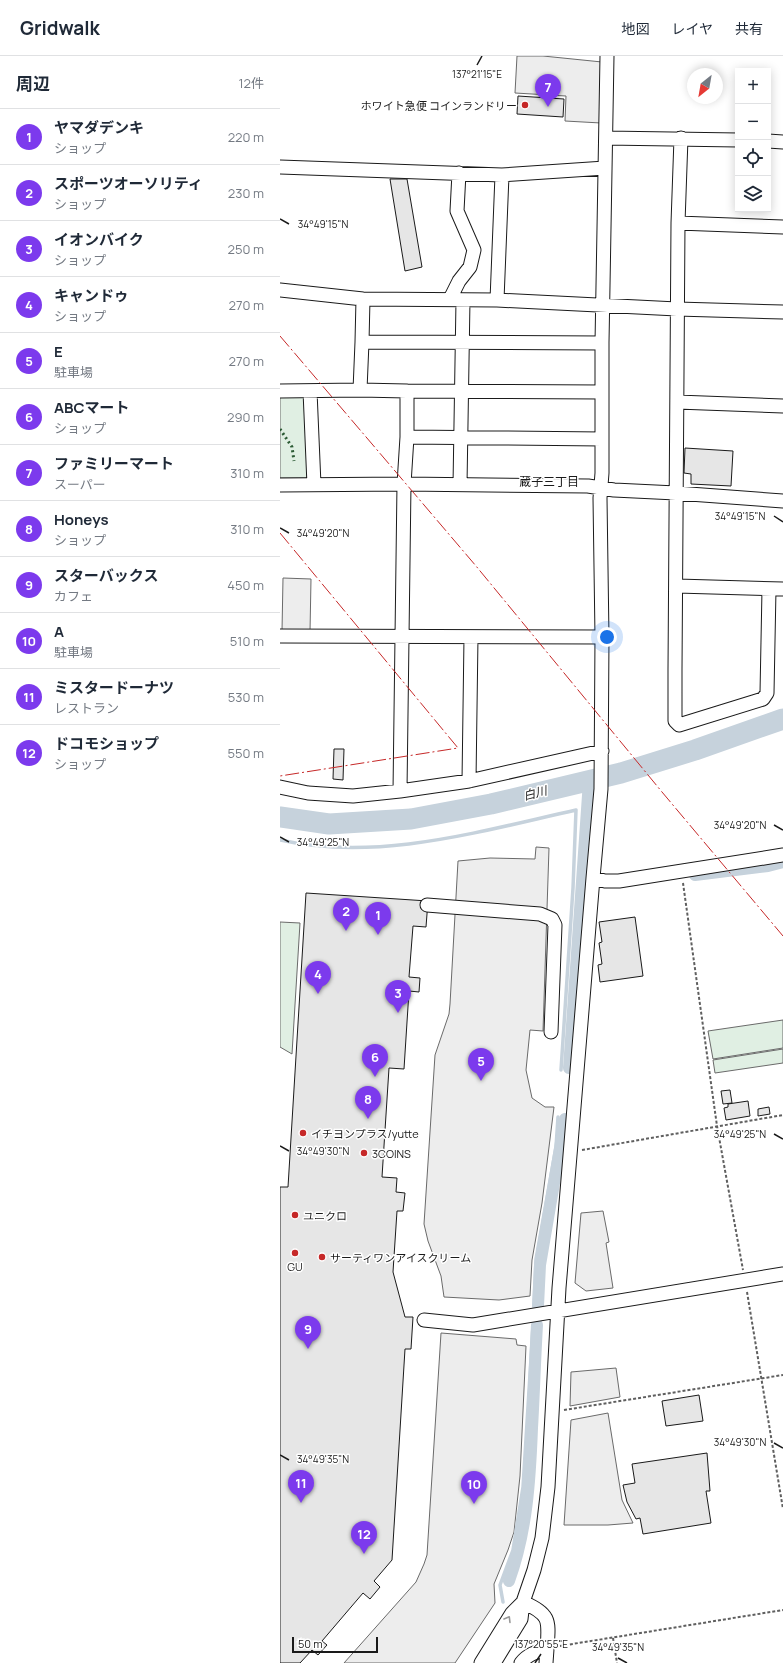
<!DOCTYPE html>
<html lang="ja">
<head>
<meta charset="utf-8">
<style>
  body { margin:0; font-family:Manrope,"Noto Sans JP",sans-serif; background:#f6f6f7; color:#1f2937 }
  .controls { position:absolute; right:12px; top:12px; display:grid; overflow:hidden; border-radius:0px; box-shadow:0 2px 10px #0003 }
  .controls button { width:36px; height:36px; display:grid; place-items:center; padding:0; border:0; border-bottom:1px solid #e0e1e3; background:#fff; color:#1f2937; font:20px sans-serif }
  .compass { position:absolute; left:407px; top:12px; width:36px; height:36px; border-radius:50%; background:#fff; box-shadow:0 2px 10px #0003; rotate:211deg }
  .scale { position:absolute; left:12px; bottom:10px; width:86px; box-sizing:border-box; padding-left:4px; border:2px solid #1a1a1a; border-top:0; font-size:11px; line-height:14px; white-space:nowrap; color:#1a1a1a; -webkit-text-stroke:3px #fff; paint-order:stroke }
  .you { position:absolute; left:327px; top:581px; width:14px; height:14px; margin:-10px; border:3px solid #fff; border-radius:50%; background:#1a73e8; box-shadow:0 0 0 6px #1a73e833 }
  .badge { display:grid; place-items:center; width:26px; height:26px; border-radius:50%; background:#7c3aed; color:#fff; font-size:13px; font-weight:700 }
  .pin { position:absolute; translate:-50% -33px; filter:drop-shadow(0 1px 2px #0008) }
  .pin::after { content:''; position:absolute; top:21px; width:14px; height:12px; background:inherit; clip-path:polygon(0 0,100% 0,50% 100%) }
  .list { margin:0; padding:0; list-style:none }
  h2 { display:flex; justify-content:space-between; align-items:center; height:52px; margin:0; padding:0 16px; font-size:17px }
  h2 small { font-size:13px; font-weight:400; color:#747a83 }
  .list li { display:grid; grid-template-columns:26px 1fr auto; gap:12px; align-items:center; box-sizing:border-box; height:56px; padding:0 16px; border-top:1px solid #e0e1e3 }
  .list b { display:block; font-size:15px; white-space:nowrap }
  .list p { margin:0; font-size:13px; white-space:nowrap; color:#747a83 }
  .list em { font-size:13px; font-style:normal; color:#747a83 }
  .icon { flex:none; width:22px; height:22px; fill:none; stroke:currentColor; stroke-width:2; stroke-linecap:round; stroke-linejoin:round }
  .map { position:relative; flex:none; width:503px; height:1607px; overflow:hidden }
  header { display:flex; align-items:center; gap:24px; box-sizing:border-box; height:56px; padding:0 20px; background:#fff; border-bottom:1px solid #e0e1e3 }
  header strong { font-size:19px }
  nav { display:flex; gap:22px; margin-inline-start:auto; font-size:14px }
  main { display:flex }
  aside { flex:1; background:#fff }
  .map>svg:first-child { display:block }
  .green { fill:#e0efe3; stroke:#6a6a6a }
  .parking { fill:#ededed; stroke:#6a6a6a }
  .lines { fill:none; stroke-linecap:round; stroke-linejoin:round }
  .stream { stroke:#c6d2dc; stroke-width:3.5 }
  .canal { stroke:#c6d2dc; stroke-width:12 }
  .river { stroke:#c6d2dc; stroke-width:21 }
  .building { fill:#e6e6e6; stroke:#1a1a1a }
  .minor-casing { stroke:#1a1a1a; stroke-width:15 }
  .path { stroke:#5f5f5f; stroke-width:2; stroke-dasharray:3 2; stroke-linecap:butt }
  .minor { stroke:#fff; stroke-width:13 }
  .hedge { stroke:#2b5a34; stroke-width:3; stroke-dasharray:2 3; stroke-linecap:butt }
  .power { stroke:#c62828; stroke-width:1; stroke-dasharray:14 3 2 3; stroke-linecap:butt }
  .oneway { stroke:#989898 }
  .ticks { fill:none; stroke:#1a1a1a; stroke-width:1.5 }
  .poi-dot { fill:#c62828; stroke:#fff; stroke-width:1.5 }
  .labels { text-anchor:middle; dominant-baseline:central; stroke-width:3; stroke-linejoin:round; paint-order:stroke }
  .poi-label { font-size:11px; fill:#1a1a1a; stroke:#fff; text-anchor:start }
  .neighbourhood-label { font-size:12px; fill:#1a1a1a; stroke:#fff }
  .water-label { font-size:12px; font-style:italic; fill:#1a1a1a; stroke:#fff }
  .ticks-label { font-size:10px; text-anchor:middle; fill:#1a1a1a; stroke:#fff; stroke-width:3; stroke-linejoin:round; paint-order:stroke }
</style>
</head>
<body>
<header>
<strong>Gridwalk</strong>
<nav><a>地図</a><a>レイヤ</a><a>共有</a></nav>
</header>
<main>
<aside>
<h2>周辺<small>12件</small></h2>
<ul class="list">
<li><span class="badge">1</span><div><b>ヤマダデンキ</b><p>ショップ</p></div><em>220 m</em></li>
<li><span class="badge">2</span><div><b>スポーツオーソリティ</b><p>ショップ</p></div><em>230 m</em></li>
<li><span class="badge">3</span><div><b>イオンバイク</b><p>ショップ</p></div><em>250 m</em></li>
<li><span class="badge">4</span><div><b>キャンドゥ</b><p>ショップ</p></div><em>270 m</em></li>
<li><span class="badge">5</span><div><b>E</b><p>駐車場</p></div><em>270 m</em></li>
<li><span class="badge">6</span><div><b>ABCマート</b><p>ショップ</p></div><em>290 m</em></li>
<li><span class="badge">7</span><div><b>ファミリーマート</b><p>スーパー</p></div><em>310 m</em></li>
<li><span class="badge">8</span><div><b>Honeys</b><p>ショップ</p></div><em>310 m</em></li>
<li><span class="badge">9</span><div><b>スターバックス</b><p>カフェ</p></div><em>450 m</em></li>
<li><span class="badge">10</span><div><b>A</b><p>駐車場</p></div><em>510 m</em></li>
<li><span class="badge">11</span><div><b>ミスタードーナツ</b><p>レストラン</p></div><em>530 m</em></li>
<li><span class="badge">12</span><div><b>ドコモショップ</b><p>ショップ</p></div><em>550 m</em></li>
</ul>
</aside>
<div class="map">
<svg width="503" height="1607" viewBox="0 0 503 1607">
  <rect width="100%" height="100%" fill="#fff"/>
  <path class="green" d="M0 341H27V422H0Z
    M0 866 20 867 12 998 0 991Z
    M503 964V992L433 1003 428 975Z
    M503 993V1007L435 1017 433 1004Z"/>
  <path class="parking" d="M237 0H263L322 6 321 67 285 65 286 40 235 37Z
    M3 522 31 523 30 576 2 575Z
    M256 791 269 792 263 975 250 974 246 1014 252 1042 265 1051H274L262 1147 252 1204 250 1240 219 1244 164 1241 161 1220 148 1185 144 1168 155 999 169 958 170 948 178 805 210 802 255 803Z
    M323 1155 329 1186 326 1187 333 1232 306 1235 295 1227 301 1157Z
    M161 1277 236 1283 237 1289 246 1290 240 1420 234 1476 228 1494 214 1528 215 1547 175 1607H64L136 1526 144 1508 147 1499Z
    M336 1312 340 1341 290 1350 291 1316Z
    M328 1357 342 1444 353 1467 328 1469H284L291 1364Z"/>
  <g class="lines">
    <path class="stream" d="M0 784C98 806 201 775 296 754L293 832 281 1014
      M254 1250 256 1203 276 1091 278 1061
      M223 1546 220 1529 233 1494 243 1431 253 1270"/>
    <path class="canal" d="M415 819 488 810 503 806
      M289 1012 309 725
      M258 1250 260 1209 285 1063
      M229 1525C247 1475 250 1424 252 1372 254 1338 255 1303 257 1269"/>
    <path class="river" d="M0 761 49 768 131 763 211 748 341 717 415 694 503 663"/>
  </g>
  <path class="building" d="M238 40 284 43 283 61 237 58Z
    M110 123H127L142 211 125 215Z
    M405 392 453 395 451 430 411 428V418L404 417Z
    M54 693H64L63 724 53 723Z
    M26 837 148 845 146 871 133 870 129 921 140 922 139 936 129 935 124 1013 109 1012 102 1121 117 1122 116 1136 125 1137 123 1155H117L113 1216 125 1261H133L131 1293H125L112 1504 94 1525 100 1531 90 1543 83 1537 42 1585 47 1589 38 1599 32 1594 20 1607H0V1131H8Z
    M355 861 363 920 320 926 318 909 322 908 319 887 322 886 319 866Z
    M450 1034 452 1047 443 1048 441 1035Z
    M468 1045 470 1060 446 1064 444 1052 448 1051V1048Z
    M489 1051 490 1058 478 1060V1053Z
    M419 1339 423 1365 386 1370 382 1345Z
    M427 1397 430 1435H426L431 1467 363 1478 360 1462 356 1463 347 1446 343 1429 355 1427 352 1408Z"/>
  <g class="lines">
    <g class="minor-casing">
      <path id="minor" d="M326 82 458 84
        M401 82 398 167 395 614V665L399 669 483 643 487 637 489 533
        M488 85 503 86
        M0 111 222 119 325 112
        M398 167 503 171
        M0 234 83 243 217 244 397 253 503 256
        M83 243 82 286 322 287
        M170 243 179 225 190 211 194 194 177 155 179 117
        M217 244 222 119
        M82 286 80 334 127 335
        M0 335 80 334
        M30 335 34 429
        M397 346 503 350
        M127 381V335L322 336
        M0 429 124 428 308 430 334 434 396 437 503 445
        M180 429 183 244
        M397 530 503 533
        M0 580 322 581
        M189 725 191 581
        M0 731 28 737 73 740 120 735 189 725 322 695
        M120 735 124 428 127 381 322 383
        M313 822 325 825H339L503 799
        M147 849 260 858 272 863 275 869 271 976
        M144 1264 193 1269 503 1218
        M201 1607 232 1557 243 1546
        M214 1607 241 1563 243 1546 254 1514 262 1482 268 1431 279 1232 313 822 321 733 322 581 320 442 322 417V287L327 0
        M241 1607C248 1598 256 1596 267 1593 269 1564 271 1559 243 1546
        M266 1607 267 1593"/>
    </g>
    <path class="path" d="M403 827 437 1070 463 1214
      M302 1094 503 1059
      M467 1236 503 1453
      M284 1354 503 1319
      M333 1582 337 1607
      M280 1590 503 1554"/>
    <use href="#minor" class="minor"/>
    <path class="hedge" d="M0 373 12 391 14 405"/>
    <path class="power" d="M0 280 196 510 382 736 503 880
      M0 477 178 692 0 720"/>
  </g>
  <defs><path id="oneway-chevron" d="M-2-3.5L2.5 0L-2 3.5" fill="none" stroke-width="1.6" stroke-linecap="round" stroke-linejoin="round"/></defs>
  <use class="oneway" href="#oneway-chevron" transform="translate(228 1563) rotate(-59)"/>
  <path class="ticks" d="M197 9 202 0M0 163 9 168M494 460 503 466M0 472 9 477M494 769 503 774M0 781 9 786M494 1078 503 1083M0 1090 9 1095M494 1387 503 1392M0 1399 9 1404M338 1602 347 1607M255 1607 261 1598"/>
  <g class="poi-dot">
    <circle cx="245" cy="49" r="4"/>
    <circle cx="23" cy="1077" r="4"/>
    <circle cx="84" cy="1097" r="4"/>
    <circle cx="15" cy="1159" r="4"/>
    <circle cx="15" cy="1197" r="4"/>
    <circle cx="42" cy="1201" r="4"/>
  </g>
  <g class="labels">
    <g class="poi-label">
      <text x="237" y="49" text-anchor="end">ホワイト急便 コインランドリー</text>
      <text x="31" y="1077">イチヨンプラス/yutte</text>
      <text x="92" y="1097">3COINS</text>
      <text x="23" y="1159">ユニクロ</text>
      <text x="50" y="1201">サーティワンアイスクリーム</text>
      <text x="15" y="1210" text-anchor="middle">GU</text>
    </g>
    <g class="neighbourhood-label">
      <text x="269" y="425">蔵子三丁目</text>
    </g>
    <g class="water-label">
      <text transform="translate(255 737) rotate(-14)">白川</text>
    </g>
  </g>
  <g class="ticks-label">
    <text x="197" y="22">137°21'15"E</text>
    <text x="43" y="172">34°49'15"N</text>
    <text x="460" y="464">34°49'15"N</text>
    <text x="43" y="481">34°49'20"N</text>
    <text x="460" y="773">34°49'20"N</text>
    <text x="43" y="790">34°49'25"N</text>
    <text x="460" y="1082">34°49'25"N</text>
    <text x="43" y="1099">34°49'30"N</text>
    <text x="460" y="1390">34°49'30"N</text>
    <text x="43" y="1407">34°49'35"N</text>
    <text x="261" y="1592">137°20'55"E</text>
    <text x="338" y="1595">34°49'35"N</text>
  </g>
</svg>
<div class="controls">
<button>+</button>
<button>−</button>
<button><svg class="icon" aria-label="locate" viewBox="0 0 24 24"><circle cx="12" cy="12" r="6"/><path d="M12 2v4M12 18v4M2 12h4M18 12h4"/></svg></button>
<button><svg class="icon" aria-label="layers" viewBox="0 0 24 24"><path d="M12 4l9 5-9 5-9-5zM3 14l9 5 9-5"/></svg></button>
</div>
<svg class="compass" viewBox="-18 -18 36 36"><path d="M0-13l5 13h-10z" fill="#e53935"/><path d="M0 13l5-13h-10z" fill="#747a83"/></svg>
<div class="scale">50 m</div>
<div class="you"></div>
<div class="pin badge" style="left:98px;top:879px">1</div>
<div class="pin badge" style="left:66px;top:875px">2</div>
<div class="pin badge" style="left:118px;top:957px">3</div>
<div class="pin badge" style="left:38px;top:938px">4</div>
<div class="pin badge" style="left:201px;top:1025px">5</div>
<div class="pin badge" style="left:95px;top:1021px">6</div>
<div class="pin badge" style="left:268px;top:51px">7</div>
<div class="pin badge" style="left:88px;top:1063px">8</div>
<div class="pin badge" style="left:28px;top:1293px">9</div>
<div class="pin badge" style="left:194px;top:1448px">10</div>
<div class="pin badge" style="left:21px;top:1447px">11</div>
<div class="pin badge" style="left:84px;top:1498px">12</div>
</div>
</main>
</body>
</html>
